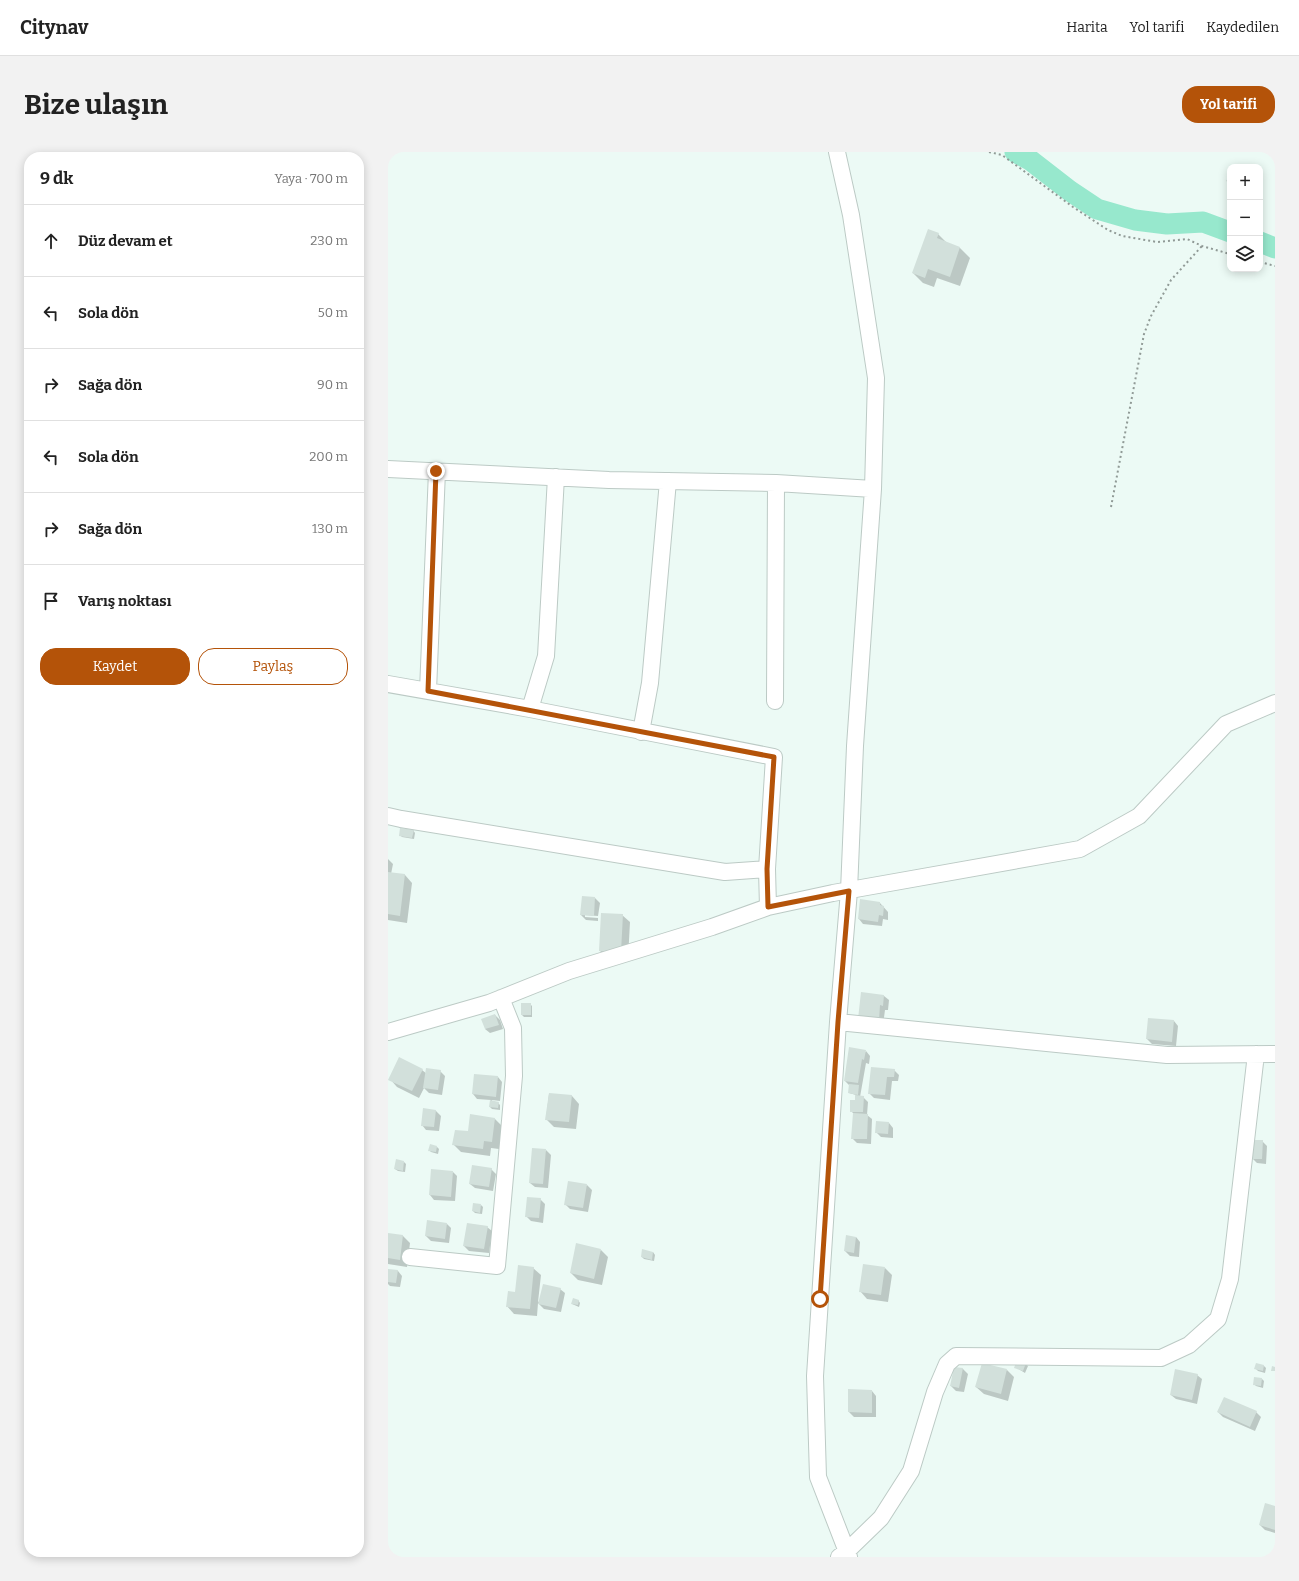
<!DOCTYPE html>
<html lang="tr">
<head>
<meta charset="utf-8">
<style>
  body { margin:0; font-family:Bitter,serif; background:#f2f2f2; color:#222 }
  .controls { position:absolute; right:12px; top:12px; display:grid; overflow:hidden; border-radius:8px; box-shadow:0 2px 10px #0003 }
  .controls button { width:36px; height:36px; display:grid; place-items:center; padding:0; border:0; border-bottom:1px solid #e0e0e0; background:#fff; color:#222; font:20px sans-serif }
  .stop { position:absolute; width:12px; height:12px; margin:-9px; border:3px solid #b45309; border-radius:50%; background:#fff }
  .stop.end { background:#b45309; border-color:#fff; box-shadow:0 1px 4px #0008 }
  .list { margin:0; padding:0; list-style:none }
  h2 { display:flex; justify-content:space-between; align-items:center; height:52px; margin:0; padding:0 16px; font-size:17px }
  h2 small { font-size:13px; font-weight:400; color:#767676 }
  .list li { display:grid; grid-template-columns:26px 1fr auto; gap:12px; align-items:center; box-sizing:border-box; height:72px; padding:0 16px; border-top:1px solid #e0e0e0 }
  .list b { display:block; font-size:15px; white-space:nowrap }
  .list em { font-size:13px; font-style:normal; color:#767676 }
  .actions { display:flex; gap:8px; padding:12px 16px }
  .actions a { flex:1; padding:9px 0; border:1px solid #b45309; border-radius:16px; text-align:center; font-size:14px; color:#b45309 }
  .actions .main { background:#b45309; color:#fff }
  .icon { flex:none; width:22px; height:22px; fill:none; stroke:currentColor; stroke-width:2; stroke-linecap:round; stroke-linejoin:round }
  .map { position:relative; flex:none; width:887px; height:1405px; overflow:hidden; border-radius:16px }
  header { display:flex; align-items:center; gap:24px; box-sizing:border-box; height:56px; padding:0 20px; background:#fff; border-bottom:1px solid #e0e0e0 }
  header strong { font-size:19px }
  nav { display:flex; gap:22px; margin-inline-start:auto; font-size:14px }
  .intro { display:flex; align-items:center; justify-content:space-between; box-sizing:border-box; height:96px; padding:0 24px }
  h1 { margin:0; font-size:28px }
  .button { padding:10px 18px; border-radius:16px; background:#b45309; color:#fff; font-size:14px; font-weight:700 }
  main { display:flex; gap:24px; padding:0 24px }
  aside { flex:1; background:#fff; border-radius:16px; box-shadow:0 2px 10px #0003 }
  .map>svg:first-child { display:block }
  .shadow { fill:#0003 }
  .lines { fill:none; stroke-linecap:round; stroke-linejoin:round }
  .river { stroke:#97e8cd; stroke-width:21 }
  .building { fill:#d2e0db }
  .minor-casing { stroke:#bccac5; stroke-width:18 }
  .path { stroke:#909a96; stroke-width:2; stroke-dasharray:2 3; stroke-linecap:butt }
  .minor { stroke:#fff; stroke-width:16 }
  .route { stroke:#b45309; stroke-width:5 }
</style>
</head>
<body>
<header>
<strong>Citynav</strong>
<nav><a>Harita</a><a>Yol tarifi</a><a>Kaydedilen</a></nav>
</header>
<div class="intro"><h1>Bize ulaşın</h1><a class="button">Yol tarifi</a></div>
<main>
<aside>
<h2>9 dk<small>Yaya · 700 m</small></h2>
<ul class="list">
<li><svg class="icon" aria-label="ahead" viewBox="0 0 24 24"><path d="M12 20V5M6 11l6-6 6 6"/></svg><div><b>Düz devam et</b></div><em>230 m</em></li>
<li><svg class="icon" aria-label="left" viewBox="0 0 24 24"><path d="M17 20v-9H6M10 6l-5 5 5 5"/></svg><div><b>Sola dön</b></div><em>50 m</em></li>
<li><svg class="icon" aria-label="right" viewBox="0 0 24 24"><path d="M7 20v-9h11M14 6l5 5-5 5"/></svg><div><b>Sağa dön</b></div><em>90 m</em></li>
<li><svg class="icon" aria-label="left" viewBox="0 0 24 24"><path d="M17 20v-9H6M10 6l-5 5 5 5"/></svg><div><b>Sola dön</b></div><em>200 m</em></li>
<li><svg class="icon" aria-label="right" viewBox="0 0 24 24"><path d="M7 20v-9h11M14 6l5 5-5 5"/></svg><div><b>Sağa dön</b></div><em>130 m</em></li>
<li><svg class="icon" aria-label="arrive" viewBox="0 0 24 24"><path d="M6 21V4h12l-3 4 3 4H6"/></svg><div><b>Varış noktası</b></div></li>
</ul>
<div class="actions"><a class="main">Kaydet</a><a>Paylaş</a></div>
</aside>
<div class="map">
<svg width="887" height="1405" viewBox="0 0 887 1405">
  <rect width="100%" height="100%" fill="#ecfaf5"/>
  <path class="shadow" d="M550 82 560 92 572 96 582 106 572 134 549 126 546 135 535 131 525 121Z
    M25 678 27 681 26 687 14 685 12 683Z
    M0 707 5 712 3 722 17 723 24 731 19 771 0 768Z
    M207 746 212 751 210 764 197 763V765L210 766V769L198 768 193 763Z
    M492 751 500 760V768L495 767 494 774 475 772 471 767Z
    M234 763 242 770 240 807 220 806 212 799Z
    M474 841 496 844 501 848 500 858H497L495 873Z
    M142 852 144 854V865H136L134 863Z
    M107 863 112 868 115 877 102 881 97 877Z
    M786 869 790 874 788 894 764 892 759 887Z
    M478 899 482 904 481 912 478 911 472 945H475L480 950 479 963 484 967 483 992 469 991 464 986 466 962 463 959 468 949V943L461 941 462 934 457 929Z
    M484 916 506 918 511 923 510 929H504L502 948 486 946 481 941Z
    M34 918 39 922 52 919 57 924 54 943 41 941 36 936 31 946 9 935 2 927Z
    M110 925 114 930 112 949 104 948V950L110 951 112 953V958L104 957 102 955 103 948 89 947 85 942Z
    M161 942 184 944 191 952 188 977 166 975 158 967Z
    M36 958 48 959 53 964 51 979 38 978 34 973Z
    M107 967 114 974 111 997 103 996 102 1004 73 1000 65 992 81 981Z
    M501 971 505 976V986L493 985 488 980Z
    M874 989 879 994 878 1012 869 1011 864 1006Z
    M49 995 51 997 50 1002 43 1000 41 998Z
    M158 998 163 1003 160 1036 147 1035 142 1031Z
    M16 1010 18 1012 17 1020 10 1019 7 1017Z
    M103 1017 108 1022 105 1039 87 1036 82 1032Z
    M65 1020 69 1024 67 1049 46 1048 42 1043Z
    M199 1033 204 1038 200 1060 182 1057 177 1052Z
    M152 1047 157 1052 155 1071 143 1069 138 1064Z
    M93 1053 95 1055 94 1062 87 1061 85 1059Z
    M59 1072 63 1076 61 1091 43 1089 38 1084Z
    M99 1075 104 1079 101 1101 81 1099 76 1094Z
    M0 1082 15 1084 22 1091 19 1115 0 1112Z
    M468 1085 472 1090 471 1105 462 1104 457 1099Z
    M213 1098 220 1105 214 1133 190 1128 183 1121Z
    M265 1100 267 1103 266 1109 256 1107 254 1105Z
    M145 1116 153 1123 150 1150 172 1137 177 1141 173 1160 156 1157 150 1151 149 1164 126 1162 119 1154Z
    M497 1116 504 1123 500 1150 479 1147 472 1139Z
    M0 1118 10 1119 14 1124 12 1135 2 1134 0 1132Z
    M190 1148 192 1151 191 1155 184 1152Z
    M638 1212 640 1214 637 1221 627 1215Z
    M869 1212 876 1214 878 1216 877 1221 870 1219 868 1217Z
    M567 1216 575 1217 580 1222 576 1240 568 1239 563 1234Z
    M619 1218 626 1225 620 1249 596 1242 588 1235Z
    M809 1223 814 1227 809 1252 788 1247 783 1243Z
    M874 1227 876 1229 875 1236 868 1234 866 1232Z
    M484 1239 488 1244V1265H466L461 1260Z
    M830 1260H868L873 1265 867 1279 835 1265Z
    M887 1355V1381L877 1378 872 1373Z"/>
  <g class="lines">
    <path class="river" d="M627 0 642 8 682 39 709 57 747 68 779 72 815 70 842 80
      M872 90 887 96"/>
  </g>
  <path class="building" d="M842 23V31L838 29Z
    M540 77 551 81 549 86 572 95 562 125 540 117 537 126 524 121Z
    M12 676 26 678 24 686 11 684Z
    M0 720 17 722 12 764 0 762Z
    M194 744 207 745 206 764 192 763Z
    M472 747 492 750V753L496 754 495 764 491 763 490 770 470 767Z
    M213 761 235 762 233 800 211 799Z
    M473 840 496 843 495 854 492 853 491 869 470 867Z
    M133 851H143V863H133Z
    M107 862 111 873 97 877 93 867Z
    M760 866 786 868 784 890 758 887Z
    M461 895 478 898 476 908 474 907 470 931 456 929Z
    M11 905 35 917 24 939 0 928Z
    M483 915 507 917 506 925H499L497 943 480 942Z
    M38 916 53 918 50 938 35 936Z
    M86 922 110 924 108 945 84 942Z
    M461 932 471 933 470 943 460 941Z
    M161 941 184 943 181 970 157 968Z
    M467 943 476 944 475 960H462V948H467Z
    M102 948 111 950 110 956 101 955Z
    M35 956 48 958 46 975 33 974Z
    M465 961 480 962 479 987H463Z
    M82 962 107 966 104 990 96 989 95 997 64 993 67 978 80 979Z
    M488 969 501 970 500 982 487 981Z
    M864 988H875L874 1007H863Z
    M42 992 49 994 48 1000 40 999Z
    M144 996 158 997 155 1032 141 1031Z
    M8 1007 16 1009 15 1019 6 1017Z
    M84 1013 104 1016 101 1035 81 1032Z
    M43 1017 65 1019 63 1045 41 1043Z
    M180 1029 199 1032 195 1056 176 1053Z
    M139 1045 153 1046 151 1066 137 1065Z
    M85 1051 93 1052 92 1061 84 1059Z
    M39 1068 59 1071 57 1087 37 1084Z
    M79 1071 100 1074 96 1097 75 1094Z
    M0 1081 15 1083 12 1108 0 1106Z
    M458 1083 468 1085 466 1101 456 1099Z
    M188 1091 213 1097 206 1127 182 1121Z
    M254 1097 265 1100 264 1108 253 1105Z
    M475 1112 497 1115 493 1143 471 1140Z
    M130 1113 146 1115 142 1157 118 1155 120 1139 127 1140Z
    M0 1117 10 1118 8 1131 0 1130Z
    M155 1132 173 1136 168 1156 150 1152Z
    M185 1146 191 1148 190 1153 183 1152Z
    M629 1208 638 1211 635 1219 626 1216Z
    M594 1211 619 1217 613 1242 587 1235Z
    M868 1211 876 1213 875 1219 866 1217Z
    M884 1214 887 1215V1219H883Z
    M566 1215 575 1216 571 1236 562 1234Z
    M787 1217 810 1222 804 1248 782 1243Z
    M866 1225 874 1226 873 1234 865 1233Z
    M460 1237 484 1238V1261L460 1260Z
    M836 1245 869 1259 862 1275 829 1260Z
    M877 1351 887 1354V1378L871 1373Z"/>
  <g class="lines">
    <g class="minor-casing">
      <path id="minor" d="M449 0 463 63 488 226 485 337 467 594 461 739 450 870 427 1224 430 1325 461 1405
        M0 317 221 328 388 331 485 337
        M0 532 142 557 386 605 379 717 380 755
        M40 539 49 319
        M387 549 388 331
        M142 557 158 504 168 325
        M253 580 262 531 280 329
        M0 664 13 667 337 720 379 717
        M450 870 779 903 887 902
        M0 880 101 851 181 819 324 775 380 755 445 741 692 697 751 664 838 572 887 551
        M22 1105 109 1114 126 924 125 876 113 846
        M451 1405 458 1400 493 1366 523 1319 547 1240 559 1212 568 1204 773 1206 801 1193 830 1167 842 1127 868 902"/>
    </g>
    <path class="path" d="M601 0 614 3 685 55 720 78 734 84 769 90 799 87 814 94 842 102
      M872 110 887 114
      M723 355 756 182 763 164 783 128 814 94"/>
    <use href="#minor" class="minor"/>
  </g>
  <g class="lines">
    <path class="route" d="M48 319 40 539 386 605 379 717 380 755 461 739 450 870 432 1147"/>
  </g>
</svg>
<div class="controls">
<button>+</button>
<button>−</button>
<button><svg class="icon" aria-label="layers" viewBox="0 0 24 24"><path d="M12 4l9 5-9 5-9-5zM3 14l9 5 9-5"/></svg></button>
</div>
<div class="stop" style="left:432px;top:1147px"></div>
<div class="stop end" style="left:48px;top:319px"></div>
</div>
</main>
</body>
</html>
